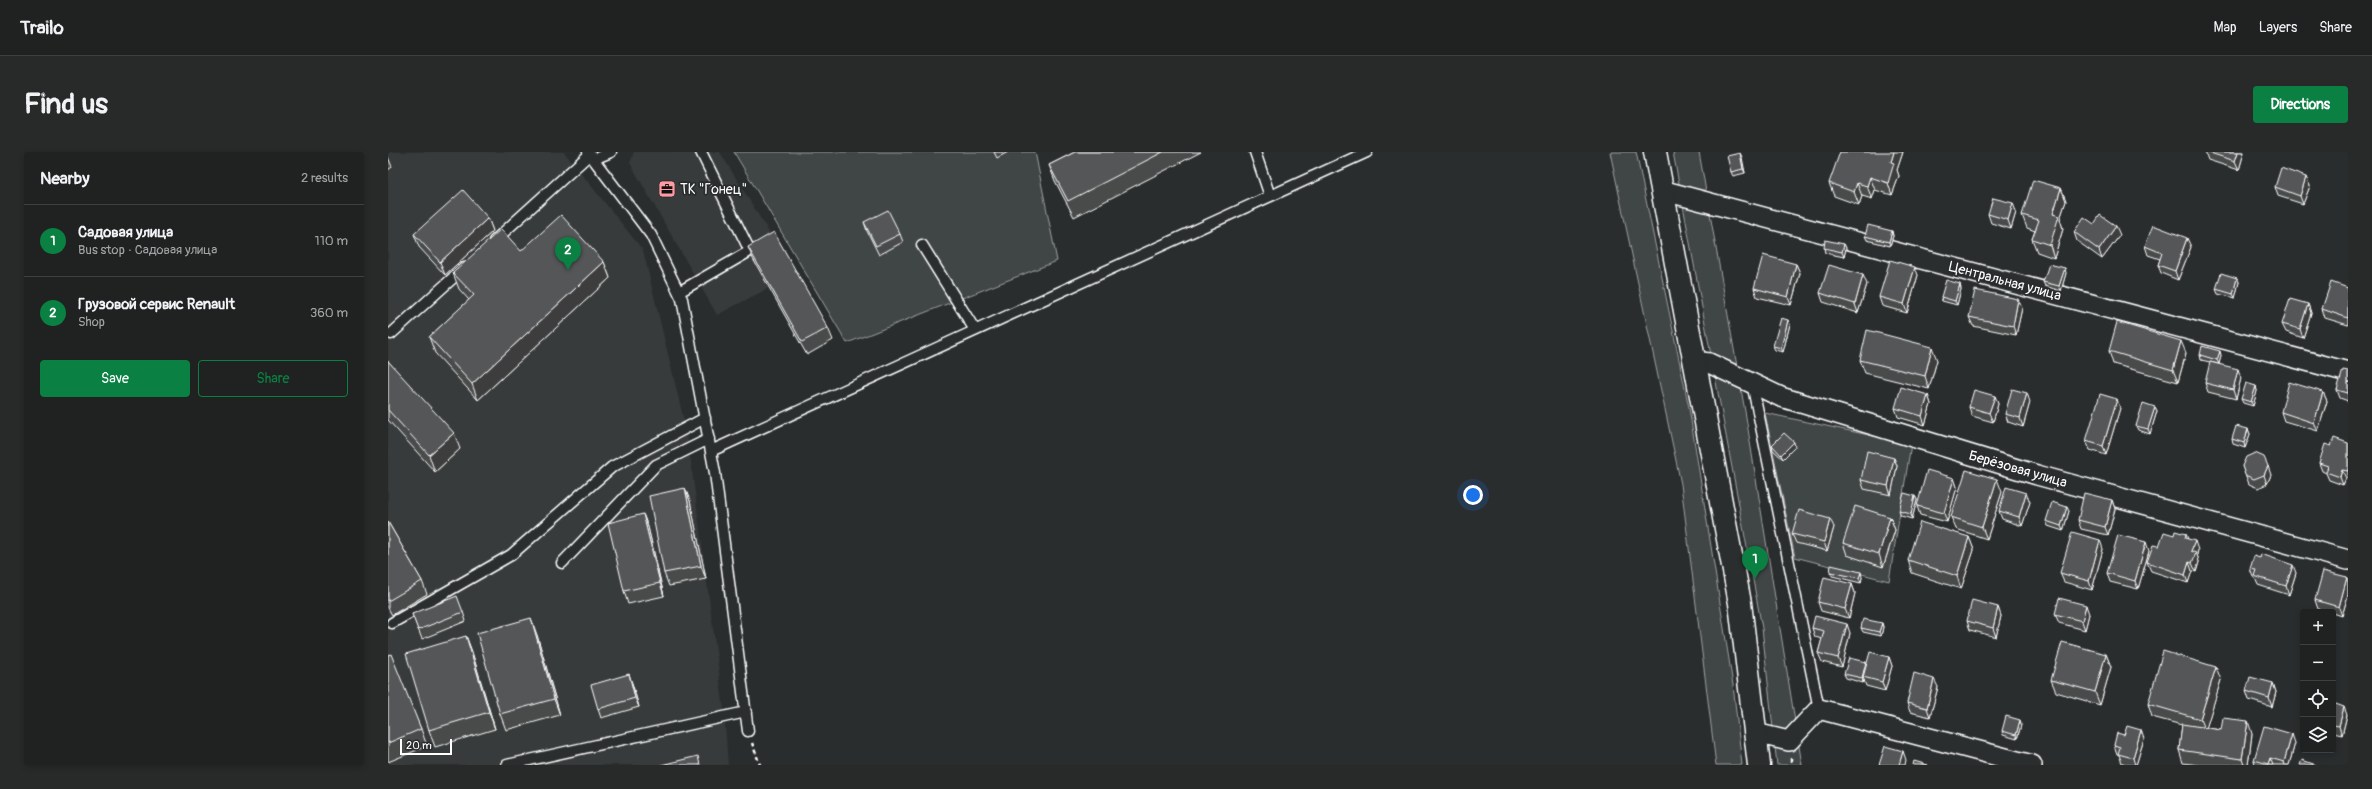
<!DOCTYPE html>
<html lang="en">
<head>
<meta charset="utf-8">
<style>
  body { margin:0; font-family:Pangolin,sans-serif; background:#282a2a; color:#f1f3f6 }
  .controls { position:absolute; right:12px; bottom:12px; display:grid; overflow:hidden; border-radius:4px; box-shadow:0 2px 6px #0003 }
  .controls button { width:36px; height:36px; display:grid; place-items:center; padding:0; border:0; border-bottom:1px solid #3d3f40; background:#202222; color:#f1f3f6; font:20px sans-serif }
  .scale { position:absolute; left:12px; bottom:10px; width:52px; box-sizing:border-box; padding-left:4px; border:2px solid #fff; border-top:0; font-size:11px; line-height:14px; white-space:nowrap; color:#fff; -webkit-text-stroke:3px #2a2d2e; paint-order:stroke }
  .you { position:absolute; left:1085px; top:343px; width:14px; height:14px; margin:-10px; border:3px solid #fff; border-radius:50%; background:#1a73e8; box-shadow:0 0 0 6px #1a73e833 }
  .badge { display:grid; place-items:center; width:26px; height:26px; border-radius:50%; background:#0b8043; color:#fff; font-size:13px; font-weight:700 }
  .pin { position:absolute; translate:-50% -33px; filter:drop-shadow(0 1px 2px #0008) }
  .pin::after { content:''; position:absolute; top:21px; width:14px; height:12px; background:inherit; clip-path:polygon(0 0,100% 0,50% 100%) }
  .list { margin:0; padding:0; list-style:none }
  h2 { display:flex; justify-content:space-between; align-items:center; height:52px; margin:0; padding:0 16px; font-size:17px }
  h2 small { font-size:13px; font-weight:400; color:#a2a4a5 }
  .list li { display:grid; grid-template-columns:26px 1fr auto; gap:12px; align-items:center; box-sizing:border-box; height:72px; padding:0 16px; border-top:1px solid #3d3f40 }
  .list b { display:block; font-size:15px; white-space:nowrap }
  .list p { margin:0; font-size:13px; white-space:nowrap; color:#a2a4a5 }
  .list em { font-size:13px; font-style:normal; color:#a2a4a5 }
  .actions { display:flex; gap:8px; padding:12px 16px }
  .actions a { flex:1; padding:9px 0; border:1px solid #0b8043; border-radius:4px; text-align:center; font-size:14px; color:#0b8043 }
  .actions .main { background:#0b8043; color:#fff }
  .icon { flex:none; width:22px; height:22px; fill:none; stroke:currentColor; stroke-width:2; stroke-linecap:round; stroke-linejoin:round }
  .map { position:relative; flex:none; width:1960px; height:613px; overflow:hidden; border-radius:4px }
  header { display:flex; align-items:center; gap:24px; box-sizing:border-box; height:56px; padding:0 20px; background:#202222; border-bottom:1px solid #3d3f40 }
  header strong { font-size:19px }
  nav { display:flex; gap:22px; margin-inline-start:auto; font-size:14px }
  .intro { display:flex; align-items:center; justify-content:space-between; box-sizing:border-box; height:96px; padding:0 24px }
  h1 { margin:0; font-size:28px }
  .button { padding:10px 18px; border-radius:4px; background:#0b8043; color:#fff; font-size:14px; font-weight:700 }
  main { display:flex; gap:24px; padding:0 24px }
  aside { flex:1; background:#202222; border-radius:4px; box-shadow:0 2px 6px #0003 }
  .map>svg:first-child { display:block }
  .built { fill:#373a3b }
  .green { fill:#414445; stroke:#a0a2a2 }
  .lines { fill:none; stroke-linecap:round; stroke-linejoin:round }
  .lane-casing { stroke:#fff; stroke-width:13 }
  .street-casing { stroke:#fff; stroke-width:22 }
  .secondary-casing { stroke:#fff; stroke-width:25 }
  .path { stroke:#fff; stroke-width:2.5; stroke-dasharray:4 3; stroke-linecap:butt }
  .lane { stroke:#2a2d2e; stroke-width:10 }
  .street { stroke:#2a2d2e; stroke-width:19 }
  .secondary { stroke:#2a2d2e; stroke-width:22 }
  .wall { fill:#494b4c; stroke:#fff }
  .shaded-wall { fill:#3c3d3e; stroke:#fff }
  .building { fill:#555758; stroke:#fff }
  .labels { text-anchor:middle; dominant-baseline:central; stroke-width:3.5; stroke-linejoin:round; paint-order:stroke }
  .poi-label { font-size:14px; fill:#fff; stroke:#2a2d2e; text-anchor:start }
  .street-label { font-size:14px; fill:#fff; stroke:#2a2d2e }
</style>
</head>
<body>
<header>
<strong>Trailo</strong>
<nav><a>Map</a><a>Layers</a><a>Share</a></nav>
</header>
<div class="intro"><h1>Find us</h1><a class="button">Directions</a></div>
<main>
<aside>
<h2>Nearby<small>2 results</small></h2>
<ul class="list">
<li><span class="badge">1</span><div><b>Садовая улица</b><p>Bus stop · Садовая улица</p></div><em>110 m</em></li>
<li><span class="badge">2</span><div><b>Грузовой сервис Renault</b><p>Shop</p></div><em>360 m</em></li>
</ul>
<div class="actions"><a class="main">Save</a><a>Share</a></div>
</aside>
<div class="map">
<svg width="1960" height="613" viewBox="0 0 1960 613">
  <rect width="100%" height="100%" fill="#2a2d2e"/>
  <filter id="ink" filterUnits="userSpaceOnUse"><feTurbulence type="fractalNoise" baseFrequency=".025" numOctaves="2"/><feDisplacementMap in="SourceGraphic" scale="8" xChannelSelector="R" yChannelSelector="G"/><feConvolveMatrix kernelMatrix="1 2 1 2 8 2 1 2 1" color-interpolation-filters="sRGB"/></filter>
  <g filter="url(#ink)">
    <path class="built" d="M0 0H176L255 98 299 281 336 558 340 613H0Z
      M246 0H332L389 93 365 107 381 136 329 163 242 11Z"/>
    <path class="green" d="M346 0H647L669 109 459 191Z
      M1222 0H1248L1301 256 1345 533 1354 613H1328L1293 332Z
      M1285 0H1311L1358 265 1414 613H1389L1374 476Z
      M1377 261 1523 292 1501 429 1407 405Z"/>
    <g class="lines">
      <g class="lane-casing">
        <path id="lane" d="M200 0 263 83 294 147 327 321 360 579
          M867 0 882 44
          M206 7 223 0
          M106 89 202 2
          M534 93 587 178
          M291 140 362 99 313 0
          M3 182 76 116
          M1364 231 1431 557
          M323 299 979 0
          M174 411 268 313 321 287
          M4 471 123 403 224 315 317 266
          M119 613 358 560"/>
      </g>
      <g class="street-casing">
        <path id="street" d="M1273 38 1960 220
          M1306 209 1321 211 1393 245 1649 323 1960 408
          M1367 581 1401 589 1431 557 1644 613"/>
      </g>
      <g class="secondary-casing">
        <path id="secondary" d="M1267 0 1352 451 1371 613"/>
      </g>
      <path class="path" d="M364 591 372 613
        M1403 606V613"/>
      <use href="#lane" class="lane"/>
      <use href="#street" class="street"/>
      <use href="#secondary" class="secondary"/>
    </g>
    <path class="wall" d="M606 0H620L609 6Z
      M687 0H813L686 65 667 29 661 13Z
      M1515 0 1509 18 1511 24 1504 43 1487 38 1484 47 1474 44 1471 53 1446 44 1441 31Z
      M1817 0H1856L1851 18 1820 8Z
      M1352 1 1357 21 1345 24 1343 20Z
      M1918 25 1922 34 1915 52 1890 44 1887 35Z
      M1673 36 1678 49 1672 67 1675 77 1666 106 1649 100 1644 87 1647 79 1639 76 1634 63Z
      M1628 60 1623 77 1603 71 1600 62Z
      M100 66 105 79 57 123 31 95 26 82Z
      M476 70 512 82 515 90 491 103 479 79Z
      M1706 72 1732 83 1714 107 1689 89 1686 80Z
      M1504 79 1505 84 1502 94 1479 88 1477 84Z
      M1456 92 1458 96 1456 105 1437 101 1436 96Z
      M1757 94 1803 95 1790 128 1773 121 1770 113 1772 107 1760 103Z
      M360 95 440 176 445 188 419 203 365 107Z
      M133 99 216 110 222 126 90 248 47 201 41 185 81 148 71 137 65 121Z
      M1408 112 1412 121 1403 153 1369 145 1366 136Z
      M1678 121 1673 139 1657 134 1655 130Z
      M1530 123 1519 161 1494 154 1491 145Z
      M1849 126 1851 130 1847 146 1830 142 1828 137Z
      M1479 132 1470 161 1435 150 1432 141Z
      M1572 132 1573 137 1569 153 1554 149 1553 145Z
      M1960 136V173L1937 166 1934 157Z
      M1920 152 1923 161 1915 186 1898 180 1894 172Z
      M1634 156 1628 183 1585 174 1581 165Z
      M1402 172 1395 200 1387 198 1385 194Z
      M1721 199 1798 201 1790 230 1725 212Z
      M1812 203H1833L1831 212 1813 208Z
      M1472 208H1549L1541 237 1477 221Z
      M0 209 72 297 47 320 0 268Z
      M1960 219V251V249L1952 246 1949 238Z
      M1853 226 1848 247 1820 240 1817 231Z
      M1868 234 1869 239 1865 254 1855 251 1853 247Z
      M1935 240 1939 249 1930 279 1896 269 1893 260Z
      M1540 243 1543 252 1537 273 1510 265 1507 256Z
      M1607 244 1610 252 1605 270 1584 264 1581 255Z
      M1642 250 1635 275 1620 270 1617 262Z
      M1767 255 1769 259 1762 282 1750 278 1748 274Z
      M1732 256 1718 303 1702 298 1698 289Z
      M1860 277 1862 282 1857 296 1845 292 1844 287Z
      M1960 291V327L1958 326 1955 333 1941 328 1938 321 1934 319 1931 311 1943 294Z
      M1384 293 1407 295 1395 307 1385 298Z
      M1506 306 1509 314 1503 343 1476 337 1473 328Z
      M1854 314 1883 323 1879 332 1870 336 1861 332Z
      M1566 326 1569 335 1559 370 1532 363 1529 354Z
      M297 336 302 349 318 427 281 434 276 421Z
      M1614 340 1599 387 1568 377 1563 365Z
      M1527 344 1529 348 1524 367 1513 364 1511 359Z
      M1724 348 1727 357 1720 383 1693 377 1690 368Z
      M1642 350 1634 374 1614 367 1611 359Z
      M1681 359 1675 379 1660 374 1658 369Z
      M255 362 260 375 276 444 240 452 236 439Z
      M1502 365 1507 378 1495 415 1459 403 1455 391Z
      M0 370 34 429 39 442 4 463 0 456Z
      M1446 375 1439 399 1408 391 1404 382Z
      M1798 382 1800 387 1810 398 1809 402 1811 410 1808 420 1804 419 1800 431 1763 419 1759 410 1771 394 1786 383Z
      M1581 385 1586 398 1573 437 1524 421 1520 408Z
      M1715 397 1704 438 1676 430 1672 421Z
      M1761 399 1750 437 1722 430 1719 421Z
      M1872 406 1908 421 1901 443 1870 433 1867 426 1865 425 1862 417Z
      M1442 420 1474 425 1473 431 1444 424Z
      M1959 425 1960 427V443L1954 464 1945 461V460H1940L1930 457 1927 448Z
      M1464 432 1467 441 1461 466 1433 459 1430 450Z
      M1610 455 1613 464 1608 485 1582 478 1579 469Z
      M75 460 78 469 34 487 24 462Z
      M1667 462H1701L1697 478 1671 471Z
      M1494 471 1495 475 1493 484 1475 480 1473 476Z
      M1424 476 1462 481 1454 515 1434 510 1430 501 1434 487 1427 485Z
      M149 483 172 563 118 578 112 562Z
      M78 484 84 500 107 577 47 595 41 578Z
      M1718 502 1723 515 1712 553 1668 540 1663 528Z
      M0 503 33 577 39 594 0 610Z
      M1501 505 1504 514 1497 539 1478 534 1476 528 1475 531 1458 526 1456 522 1479 512Z
      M1833 528 1818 576 1864 582 1860 613H1811L1795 611 1791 598 1794 573 1764 565 1760 552Z
      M244 531 251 555 213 566 210 557Z
      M1885 531 1888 540 1884 555 1861 548 1858 539Z
      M1550 535 1542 565 1522 560 1519 551Z
      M1945 551 1959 563 1954 583 1945 581Z
      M1633 573 1629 587 1615 583 1614 579Z
      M1736 583 1756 587 1748 613H1742L1734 611 1731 603 1729 602 1726 593Z
      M1907 591 1901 613H1867L1866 608Z"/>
    <path class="shaded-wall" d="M1506 0H1515L1509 18 1511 24 1504 43 1500 31 1503 10Z
      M1850 0H1856L1851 18 1847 9Z
      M1352 1 1354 5 1357 21 1355 17Z
      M0 5 4 15 0 18Z
      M1482 25 1487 38 1484 47 1479 34Z
      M1918 25 1922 34 1915 52 1912 44Z
      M1469 31 1474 44 1471 53 1466 40Z
      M1673 36 1678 49 1672 67 1675 77 1666 106 1662 93 1665 62Z
      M1625 51 1628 60 1623 77 1620 68Z
      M100 66 105 79 57 123 52 110Z
      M1728 74 1732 83 1714 107 1711 98Z
      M1504 79 1505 84 1502 94 1501 90Z
      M1799 86 1803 95 1790 128 1787 119Z
      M1456 92 1458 96 1456 105 1454 100Z
      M216 110 222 126 90 248 84 232Z
      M1408 112 1412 121 1403 153 1400 145Z
      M1527 115 1530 123 1519 161 1516 152Z
      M1677 116 1678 121 1673 139 1671 134Z
      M1475 123 1479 132 1470 161 1467 152Z
      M1849 126 1851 130 1847 146 1845 142Z
      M1572 132 1573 137 1569 153 1567 149Z
      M1630 147 1634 156 1628 183 1625 174Z
      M1920 152 1923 161 1915 186 1912 177Z
      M1400 168 1402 172 1395 200 1393 196Z
      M1793 189 1798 201 1790 230 1785 218Z
      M1544 195 1549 208 1541 237 1537 224Z
      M1832 199 1833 203 1831 212 1829 208Z
      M1850 217 1853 226 1848 247 1845 238Z
      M1868 234 1869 239 1865 254 1863 250Z
      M1935 240 1939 249 1930 279 1926 271Z
      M1639 241 1642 250 1635 275 1632 266Z
      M1540 243 1543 252 1537 273 1534 264Z
      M1607 244 1610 252 1605 270 1601 261Z
      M1729 247 1732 256 1718 303 1715 294Z
      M1767 255 1769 259 1762 282 1760 277Z
      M1860 277 1862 282 1857 296 1856 291Z
      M66 281 72 297 47 320 41 303Z
      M1406 290 1407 295 1395 307 1393 303Z
      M1506 306 1509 314 1503 343 1500 334Z
      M1880 314 1883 323 1879 332 1876 323Z
      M1954 318 1958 326 1955 333 1952 325Z
      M1566 326 1569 335 1559 370 1556 361Z
      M1609 327 1614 340 1599 387 1594 375Z
      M297 336 302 349 318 427 313 414Z
      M1638 341 1642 350 1634 374 1631 365Z
      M1527 344 1529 348 1524 367 1523 362Z
      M1724 348 1727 357 1720 383 1717 375Z
      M1679 355 1681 359 1675 379 1673 374Z
      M255 362 260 375 276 444 272 431Z
      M1502 365 1507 378 1495 415 1491 402Z
      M1442 367 1446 375 1439 399 1436 390Z
      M1581 385 1586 398 1573 437 1569 424Z
      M1712 388 1715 397 1704 438 1701 429Z
      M1807 389 1810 398 1809 402 1811 410 1808 420 1804 411 1803 399Z
      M1758 390 1761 399 1750 437 1747 429Z
      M1801 410 1804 419 1800 431 1797 423Z
      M1905 413 1908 421 1901 443 1898 434Z
      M1473 420 1474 425 1473 431 1471 426Z
      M1959 425 1960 427V443L1954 464 1951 455Z
      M1464 432 1467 441 1461 466 1457 457Z
      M1698 453 1701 462 1697 478 1694 469Z
      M1610 455 1613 464 1608 485 1605 476Z
      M143 466 149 483 172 563 166 547Z
      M1494 471 1495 475 1493 484 1491 480Z
      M1459 472 1462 481 1454 515 1450 506Z
      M78 484 84 500 107 577 101 560Z
      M1718 502 1723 515 1712 553 1707 540Z
      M1501 505 1504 514 1497 539 1494 530Z
      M1478 510 1480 515 1475 525 1476 528 1475 531 1474 526Z
      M1828 515 1833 528 1817 580 1812 567Z
      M241 522 244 531 251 555 247 546Z
      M1546 527 1550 535 1542 565 1539 556Z
      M1885 531 1888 540 1884 555 1881 546Z
      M1956 555 1959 563 1954 583 1951 574Z
      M1632 568 1633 573 1629 587 1628 583Z
      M1860 569 1864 582 1860 613H1856L1854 607Z
      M1753 578 1756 587 1748 613H1747L1745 606Z
      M1904 582 1907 591 1901 613H1897L1896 610Z
      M1515 599 1518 608 1517 613H1511Z
      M1882 606 1885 613H1880V612Z"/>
    <path class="building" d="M687 0H775L680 49 661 13Z
      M1452 0H1506L1503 10 1506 11 1500 31 1482 25 1479 34 1469 31 1466 40 1441 31Z
      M1819 0H1850L1847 9Z
      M1352 1 1355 17 1343 20 1339 4Z
      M1893 16 1918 25 1912 44 1887 35Z
      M1645 28 1673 36 1665 62 1671 64 1662 93 1644 87 1651 68 1634 63Z
      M75 38 100 66 52 110 26 82Z
      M1605 46 1625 51 1620 68 1600 62Z
      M500 58 512 82 488 94 476 70Z
      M173 63 216 110 84 232 41 185 86 143 65 121 113 77 133 99Z
      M1712 63 1728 74 1711 98 1686 80 1696 65 1706 72Z
      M1480 73 1504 79 1501 90 1477 84Z
      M1765 73 1799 86 1787 119 1770 113 1774 101 1757 94Z
      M386 80 440 176 414 190 360 95Z
      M1437 88 1456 92 1454 100 1436 96Z
      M1375 103 1408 112 1400 145 1366 136Z
      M1502 108 1527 115 1516 152 1491 145Z
      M1661 112 1677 116 1671 134 1655 130Z
      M1441 113 1475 123 1467 152 1432 141Z
      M1833 121 1849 126 1845 142 1828 137Z
      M1558 128 1572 132 1567 149 1553 145Z
      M1943 130 1960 136V166L1934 157Z
      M1587 138 1630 147 1625 174 1581 165Z
      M1902 147 1920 152 1912 177 1894 172Z
      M1393 166 1400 168 1393 196 1385 194Z
      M1729 170 1793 189 1785 218 1721 199Z
      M1479 178 1544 195 1537 224 1472 208Z
      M1814 194 1832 199 1829 208 1812 203Z
      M0 209 66 281 41 303 0 258Z
      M1822 210 1850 217 1845 238 1817 231Z
      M1955 218 1960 219V241L1949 238Z
      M1901 230 1935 240 1926 271 1893 260Z
      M1858 231 1868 234 1863 250 1853 247Z
      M1513 235 1540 243 1534 264 1507 256Z
      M1624 237 1639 241 1632 266 1617 262Z
      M1586 238 1607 244 1601 261 1581 255Z
      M1712 242 1729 247 1715 294 1698 289Z
      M1755 251 1767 255 1760 277 1748 274Z
      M1848 274 1860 277 1856 291 1844 287Z
      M1396 281 1406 290 1393 303 1384 293Z
      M1946 286 1960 291V319L1954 318 1952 325 1938 320 1940 314 1931 311 1937 292 1943 294Z
      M1479 299 1506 306 1500 334 1473 328Z
      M1867 301 1876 305 1880 314 1876 323 1866 327 1857 323 1854 314 1858 305Z
      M1539 318 1566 326 1556 361 1529 354Z
      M1578 318 1609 327 1594 375 1563 365Z
      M1618 335 1638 341 1631 365 1611 359Z
      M297 336 313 414 276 421 261 344Z
      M1516 341 1527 344 1523 362 1511 359Z
      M1696 341 1724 348 1717 375 1690 368Z
      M1664 350 1679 355 1673 374 1658 369Z
      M1467 354 1502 365 1491 402 1455 391Z
      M1411 358 1442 367 1436 390 1404 382Z
      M255 362 272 431 236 439 220 371Z
      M0 370 34 429 0 449Z
      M1532 370 1581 385 1569 424 1520 408Z
      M1787 379 1798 382 1797 386 1807 389 1803 399 1808 401 1804 411 1801 410 1797 423 1759 410 1765 393 1771 394 1776 380 1786 383Z
      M1684 380 1712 388 1701 429 1672 421Z
      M1730 383 1758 390 1747 429 1719 421Z
      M1873 402 1905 413 1898 434 1866 424 1868 418 1862 417 1866 404 1872 406Z
      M1443 413 1473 420 1471 426 1442 420Z
      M1935 419 1959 425 1951 455 1927 448Z
      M1436 425 1464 432 1457 457 1430 450Z
      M69 444 75 460 30 478 24 462Z
      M1671 446 1698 453 1694 469 1667 462Z
      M1584 448 1610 455 1605 476 1579 469Z
      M1427 464 1459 472 1450 506 1430 501 1436 479 1424 476Z
      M143 466 166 547 112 562 89 481Z
      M1475 467 1494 471 1491 480 1473 476Z
      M78 484 101 560 41 578 18 502Z
      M1674 490 1718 502 1707 540 1663 528Z
      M1775 499 1828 515 1812 567 1760 552Z
      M1482 500 1501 505 1494 530 1475 525Z
      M3 502 33 577 0 591V503Z
      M1461 506 1478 510 1474 526 1456 522Z
      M1526 521 1546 527 1539 556 1519 551Z
      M241 522 247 546 210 557 203 533Z
      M1862 525 1885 531 1881 546 1858 539Z
      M1945 551 1956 555 1951 574 1945 573Z
      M1618 564 1632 568 1628 583 1614 579Z
      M1835 566 1860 569 1854 607 1791 598 1794 572 1833 578Z
      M1739 574 1753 578 1745 606 1730 602 1732 595 1726 593 1729 581 1736 583Z
      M1876 574 1904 582 1896 610 1882 606 1880 612 1866 608Z
      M1497 594 1515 599 1511 613H1491Z
      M310 604 312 613H273Z
      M1914 608 1928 613H1912Z
      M1526 609 1540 613H1525Z"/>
  </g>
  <defs>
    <g id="office-square" transform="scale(0.9)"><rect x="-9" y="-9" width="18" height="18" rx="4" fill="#ff9aa2" stroke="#2a2d2e"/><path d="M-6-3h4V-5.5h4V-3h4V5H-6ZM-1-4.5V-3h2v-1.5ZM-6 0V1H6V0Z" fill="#111"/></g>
  </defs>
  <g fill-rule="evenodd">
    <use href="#office-square" x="279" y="37"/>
  </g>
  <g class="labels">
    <g class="poi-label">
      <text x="292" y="37">ТК "Гонец"</text>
    </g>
    <g class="street-label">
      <text transform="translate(1617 129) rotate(15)">Центральная улица</text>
      <text transform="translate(1630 317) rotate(16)">Берёзовая улица</text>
    </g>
  </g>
</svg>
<div class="controls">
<button>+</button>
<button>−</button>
<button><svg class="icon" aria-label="locate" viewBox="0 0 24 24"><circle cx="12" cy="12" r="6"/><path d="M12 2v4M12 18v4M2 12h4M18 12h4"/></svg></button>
<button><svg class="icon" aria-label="layers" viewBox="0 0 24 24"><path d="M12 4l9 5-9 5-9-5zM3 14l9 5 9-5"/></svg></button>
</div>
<div class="scale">20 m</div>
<div class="you"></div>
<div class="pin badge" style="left:1367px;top:427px">1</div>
<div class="pin badge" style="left:180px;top:118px">2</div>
</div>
</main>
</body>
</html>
